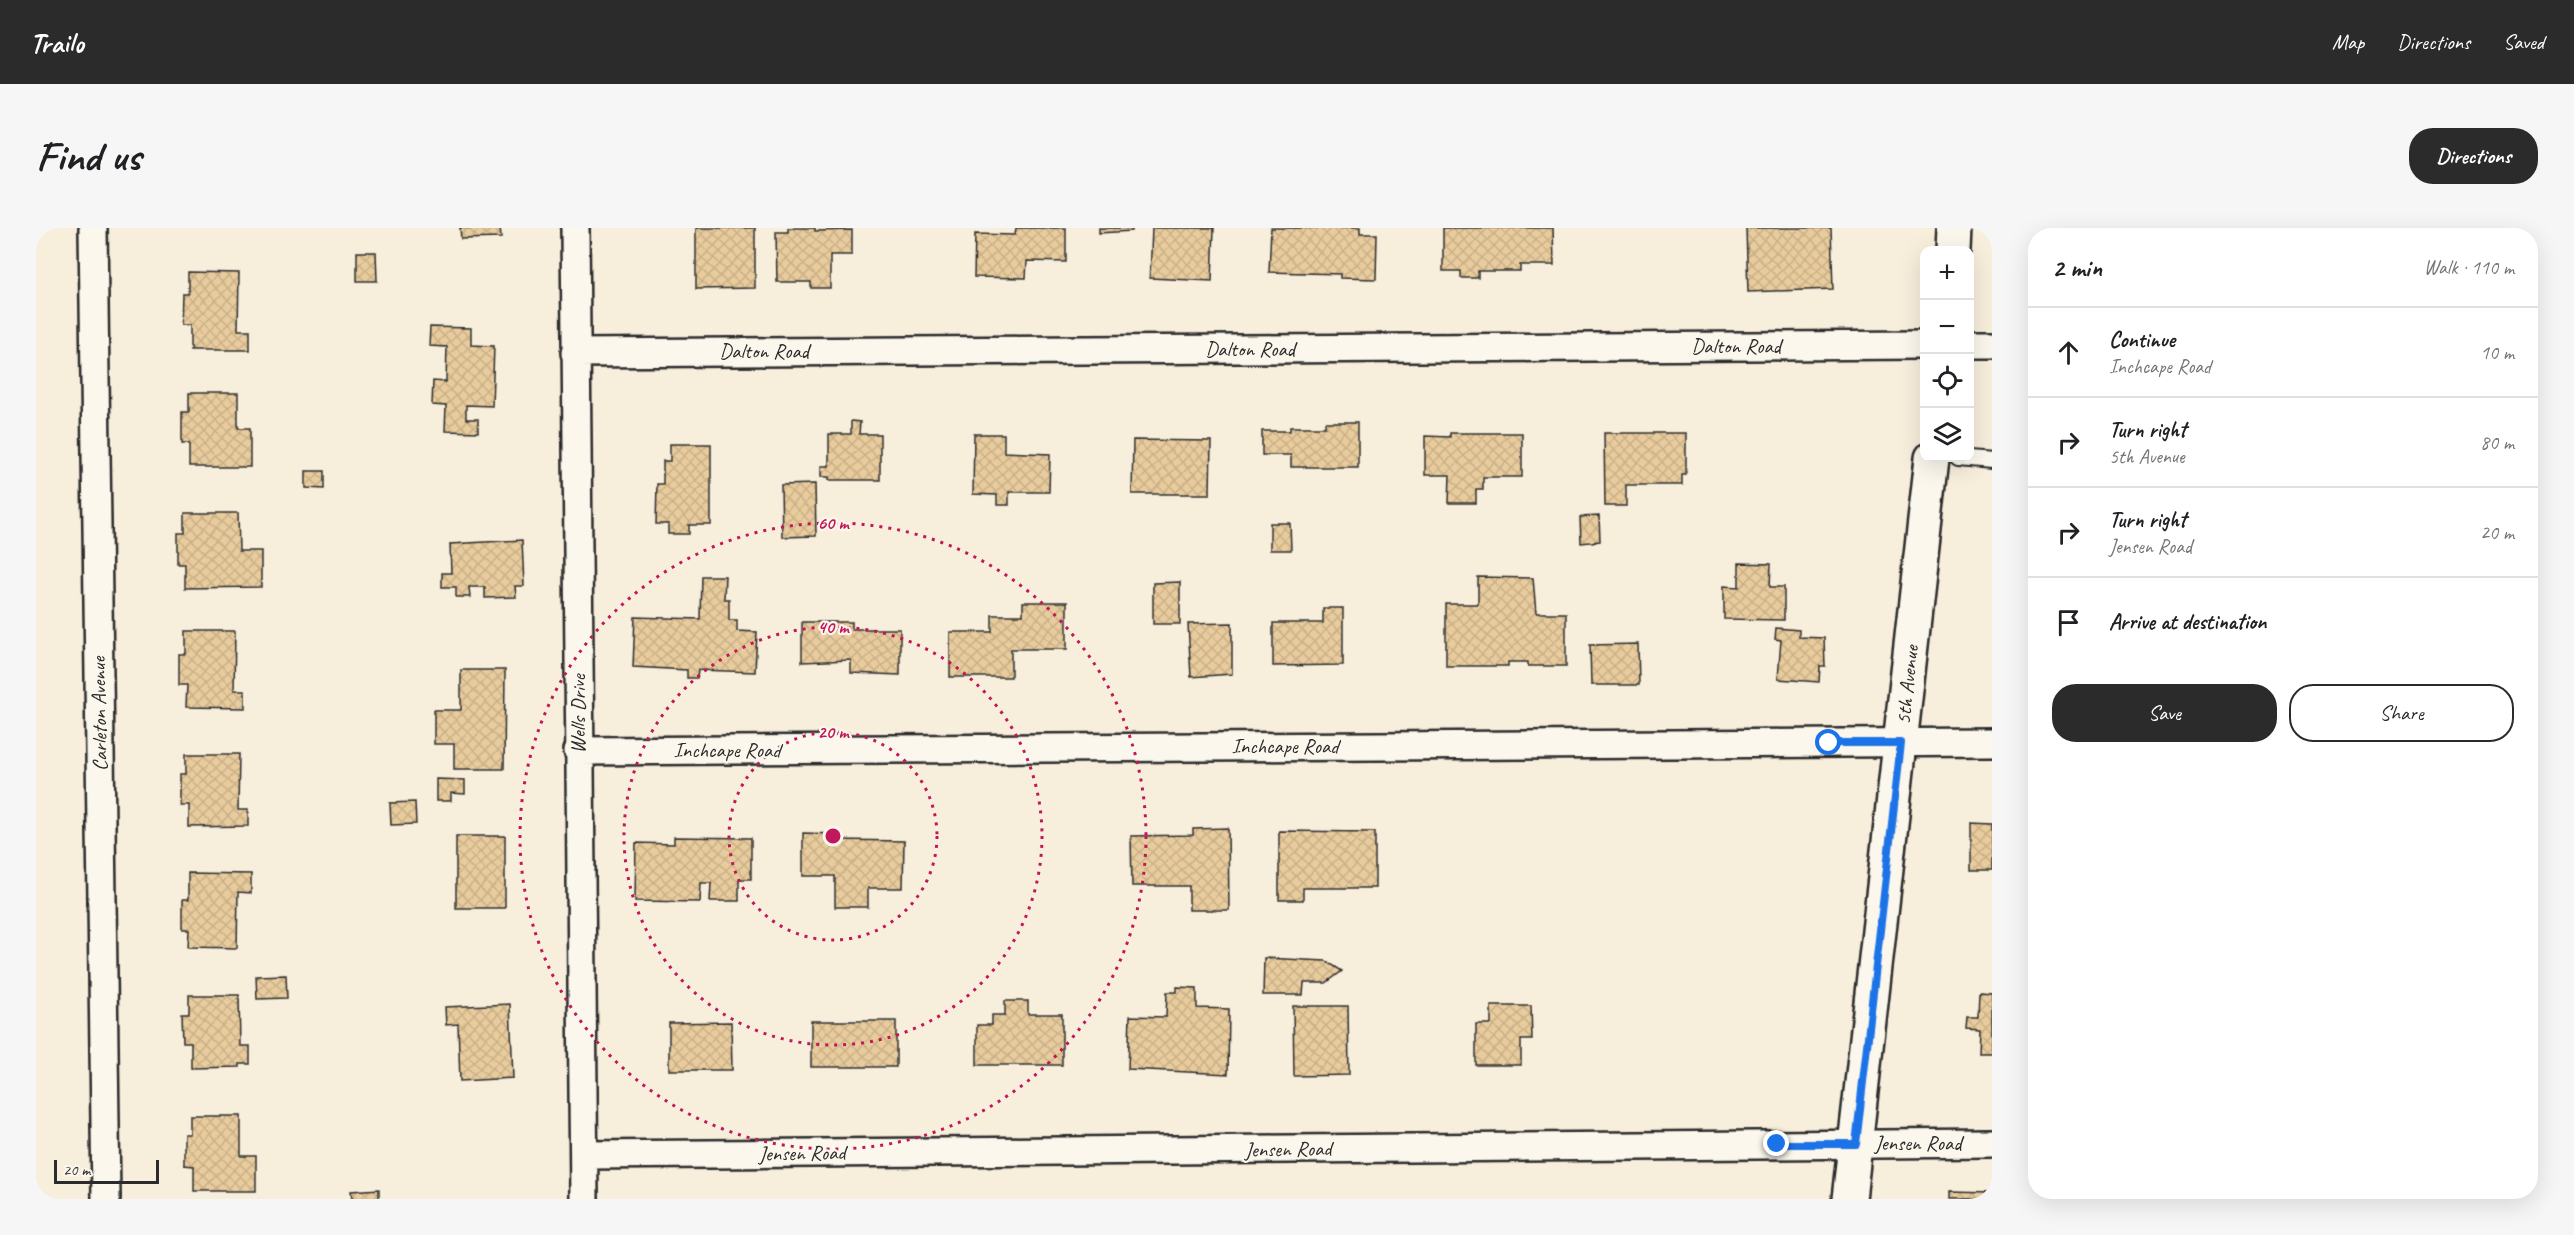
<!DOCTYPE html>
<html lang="en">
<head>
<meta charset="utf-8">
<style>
  body { margin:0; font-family:Caveat,sans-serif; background:#f6f6f6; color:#202124 }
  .controls { position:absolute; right:18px; top:18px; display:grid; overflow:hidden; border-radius:12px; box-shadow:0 6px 24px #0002 }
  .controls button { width:54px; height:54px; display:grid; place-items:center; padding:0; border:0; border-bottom:2px solid #e0e0e0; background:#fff; color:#202124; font:30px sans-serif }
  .scale { position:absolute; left:18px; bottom:15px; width:105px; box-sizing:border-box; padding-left:6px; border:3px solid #2b2b2b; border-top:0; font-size:16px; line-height:21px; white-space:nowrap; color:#2b2b2b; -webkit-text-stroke:4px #fbf7ec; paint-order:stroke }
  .stop { position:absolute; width:18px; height:18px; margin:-14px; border:4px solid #1a73e8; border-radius:50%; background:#fff }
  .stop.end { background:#1a73e8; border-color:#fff; box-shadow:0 2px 6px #0008 }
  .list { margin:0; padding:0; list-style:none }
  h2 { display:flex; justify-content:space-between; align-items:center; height:78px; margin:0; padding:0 24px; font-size:26px }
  h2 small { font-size:20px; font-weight:400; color:#757577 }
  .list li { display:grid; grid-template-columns:39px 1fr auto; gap:18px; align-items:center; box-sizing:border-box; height:90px; padding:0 24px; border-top:2px solid #e0e0e0 }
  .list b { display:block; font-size:22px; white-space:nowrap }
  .list p { margin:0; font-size:20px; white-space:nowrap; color:#757577 }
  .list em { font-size:20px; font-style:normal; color:#757577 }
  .actions { display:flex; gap:12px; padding:18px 24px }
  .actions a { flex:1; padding:14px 0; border:2px solid #2b2b2b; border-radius:24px; text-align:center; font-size:21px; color:#2b2b2b }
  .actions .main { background:#2b2b2b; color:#fff }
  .icon { flex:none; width:33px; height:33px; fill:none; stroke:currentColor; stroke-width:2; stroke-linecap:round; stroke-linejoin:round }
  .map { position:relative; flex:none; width:1956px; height:971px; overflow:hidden; border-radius:24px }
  header { display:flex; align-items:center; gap:36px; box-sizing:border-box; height:84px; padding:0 30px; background:#2b2b2b; color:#fff }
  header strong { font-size:28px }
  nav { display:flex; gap:33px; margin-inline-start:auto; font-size:21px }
  .intro { display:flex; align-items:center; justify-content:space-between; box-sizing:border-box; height:144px; padding:0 36px }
  h1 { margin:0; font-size:42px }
  .button { padding:15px 27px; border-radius:24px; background:#2b2b2b; color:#fff; font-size:21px; font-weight:700 }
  main { display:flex; gap:36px; padding:0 36px }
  aside { flex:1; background:#fff; border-radius:24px; box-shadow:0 6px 24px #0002 }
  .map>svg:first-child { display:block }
  .building { fill:url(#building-cross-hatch); stroke:#2b2b2b; stroke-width:1.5 }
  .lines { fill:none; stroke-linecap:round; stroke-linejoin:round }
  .lane-casing { stroke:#2b2b2b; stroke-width:18 }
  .street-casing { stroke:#2b2b2b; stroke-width:32 }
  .secondary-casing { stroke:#2b2b2b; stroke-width:38 }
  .lane { stroke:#fbf7ec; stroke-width:14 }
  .street { stroke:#fbf7ec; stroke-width:27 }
  .secondary { stroke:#fbf7ec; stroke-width:33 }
  .route { stroke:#1a73e8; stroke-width:8 }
  .ring { fill:none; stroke:#c2185b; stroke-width:3; stroke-dasharray:3 6 }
  .labels { text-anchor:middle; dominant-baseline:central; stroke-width:4.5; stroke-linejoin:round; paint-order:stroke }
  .street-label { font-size:21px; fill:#2b2b2b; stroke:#fbf7ec }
  .centre { fill:#c2185b; stroke:#fbf7ec; stroke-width:3 }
  .ring-label { font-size:18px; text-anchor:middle; font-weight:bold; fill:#c2185b; stroke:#fbf7ec; stroke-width:4.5; stroke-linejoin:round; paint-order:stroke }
</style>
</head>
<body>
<header>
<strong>Trailo</strong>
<nav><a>Map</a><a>Directions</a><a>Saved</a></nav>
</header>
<div class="intro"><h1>Find us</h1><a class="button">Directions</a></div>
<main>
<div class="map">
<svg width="1956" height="971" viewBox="0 0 1956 971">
  <defs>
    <pattern id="building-cross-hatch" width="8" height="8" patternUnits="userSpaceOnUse" patternTransform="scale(1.5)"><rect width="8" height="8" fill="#e9cc9d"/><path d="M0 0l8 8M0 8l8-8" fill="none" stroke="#c8af87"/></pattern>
  </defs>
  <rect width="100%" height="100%" fill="#f7eedc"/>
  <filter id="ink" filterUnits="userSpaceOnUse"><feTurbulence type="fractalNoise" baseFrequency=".0167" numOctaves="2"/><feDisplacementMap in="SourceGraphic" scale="12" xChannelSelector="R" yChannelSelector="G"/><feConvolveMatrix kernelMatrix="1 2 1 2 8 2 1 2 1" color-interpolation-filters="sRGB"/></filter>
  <g filter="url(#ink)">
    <path class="building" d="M424 0H464L465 10 425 11Z
      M660 0H719V60L660 61Z
      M752 0H779V3L816 2V27H794V60H775V54H741L740 4H752Z
      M980 0H1030V34L991 33 990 50 938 49 939 6 979 7Z
      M1063 0H1096V3L1063 5Z
      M1116 0H1178L1176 53 1114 50Z
      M1235 0H1324V6H1341L1340 51 1304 50V46L1233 44Z
      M1407 0H1517L1518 37H1484V43H1442V50H1425V43H1407Z
      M1710 0H1795L1797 61 1712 64Z
      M321 24H340L341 53H321Z
      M152 44 203 45 202 102H214V122H154V97H145L146 65H152Z
      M394 99 435 100V117L458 118 456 178 430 177V191H442V204L409 203 410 178 396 177 397 153 410 154 411 119 393 118Z
      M153 165H202V200H214V239H153V216H146V184H153Z
      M815 193 824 194 823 206H844V252H793V249H785V238H793V206H815Z
      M1289 194H1322V239H1255V227H1226V203H1254V199H1289Z
      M1414 205H1486V249H1447V261H1440V275H1413L1414 247H1389V208L1414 209Z
      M1568 205H1650V247H1646V257H1590V278H1569Z
      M938 206H968V224L1014 226 1013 264H973V277H961V267L937 266Z
      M1097 212 1175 213 1174 266H1096Z
      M634 216H675V297H653V306H632V296H620L621 256H627V233H634Z
      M270 243H288V261L270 260Z
      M779 256 780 308 746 309 745 257Z
      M149 285H202L203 323H225V359L149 360V336H142V305H149Z
      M1563 288 1564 313 1545 315 1544 289Z
      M1234 295H1254L1255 322H1234Z
      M486 312 488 358H479L480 369 449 370V359H433L434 369H420V359H406V345H415L414 316Z
      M1703 335 1735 336 1734 359H1748V392L1688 391V358L1703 359Z
      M665 348H689L688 371H693V392H701V403L721 404 719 444 662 442 661 450H651V442L597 439 599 389 664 391Z
      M1442 349 1497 350 1500 385H1530V438H1492V434H1472V438H1410V376H1442Z
      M1144 354V396H1117V355Z
      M987 374H1031V421H975V449H914V404H956V387H987Z
      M1287 380H1307V437L1237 438V395H1287Z
      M766 394H816V401H864V447L815 445V432L766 434Z
      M1196 395V446L1155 449 1152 396Z
      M1740 400 1763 402V409L1788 410 1789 438H1784L1783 454 1742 451 1745 412 1739 411Z
      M150 403H199L198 462H209V480L150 479 151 457H143V426H150Z
      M1602 416 1603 457H1555L1554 417Z
      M425 442H469L468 541H418V516H398V482H425Z
      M150 526H203L202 582H212V598L153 599V577H144V546H150Z
      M400 551 429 552V566L415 565V573H400Z
      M379 574 380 596 355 597 354 575Z
      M1935 595 1956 596V642H1935Z
      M1192 600 1193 682H1153V658H1096L1095 608 1157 607V601Z
      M1243 603 1339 604V660H1267V672H1243Z
      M767 605 801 606V612L868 613 867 660H832V679H799V648H767Z
      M420 608H469V680H420Z
      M638 609 715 610V651H703V673H674L675 655H665L664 674 599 673 600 615 638 616Z
      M152 645 215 646V665L202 664 201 720 152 719 153 701H146V672H152Z
      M1228 730 1290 733 1306 743 1290 755H1268L1267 767H1227Z
      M250 747 251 770 221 771 220 748Z
      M1141 759 1161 760V780L1193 781 1192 846 1092 841 1094 788 1130 789 1131 764H1141Z
      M1943 764 1956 765V825H1943L1944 801 1930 800 1931 789H1942Z
      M153 767H203L204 818H214V836H204V839L155 840V814H147L146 785H153Z
      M969 773H992V786H1026V837H941V797H956V787H969Z
      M474 776 477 850 424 853 422 796 410 797 409 779Z
      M1257 778H1312L1313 847 1258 848Z
      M1455 778H1495L1496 812H1485V837H1440V796H1455Z
      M775 793H860V839H775Z
      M695 794 696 842H633V795Z
      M154 888H205V928H220V963H158V938L148 937V906H154Z
      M343 961V971H316L315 963Z
      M1913 964 1956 965V971H1913Z"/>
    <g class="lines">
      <g class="lane-casing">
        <path id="lane" d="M1922 230 1956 233"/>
      </g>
      <g class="street-casing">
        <path id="street" d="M57 0 70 971
          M539 0 548 971
          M1934 116H1956
          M539 125 1888 117
          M542 523 1956 514
          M548 927 1956 915"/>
      </g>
      <g class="secondary-casing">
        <path id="secondary" d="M1917 22 1918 0
          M1813 971 1896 230"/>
      </g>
      <use href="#lane" class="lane"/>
      <use href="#street" class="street"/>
      <use href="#secondary" class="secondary"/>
    </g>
  </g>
  <g class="lines" filter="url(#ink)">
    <path class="route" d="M1741 916H1820L1865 515H1793"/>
  </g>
  <g class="ring">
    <circle cx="797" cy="608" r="104"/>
    <circle cx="797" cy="608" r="209"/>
    <circle cx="797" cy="608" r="313"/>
  </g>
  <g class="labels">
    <g class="street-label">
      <text x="1700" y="118">Dalton Road</text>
      <text x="1214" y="121">Dalton Road</text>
      <text x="728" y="123">Dalton Road</text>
      <text transform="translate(1871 457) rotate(-84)">5th Avenue</text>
      <text transform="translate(63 486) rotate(-91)">Carleton Avenue</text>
      <text transform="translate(542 486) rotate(-90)">Wells Drive</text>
      <text x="1249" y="518">Inchcape Road</text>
      <text x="691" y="522">Inchcape Road</text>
      <text x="1882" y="915">Jensen Road</text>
      <text transform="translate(1252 921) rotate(-1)">Jensen Road</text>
      <text transform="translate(766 925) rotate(-1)">Jensen Road</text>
    </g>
  </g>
  <circle cx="797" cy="608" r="9" class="centre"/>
  <g class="ring-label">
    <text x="797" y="301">60 m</text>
    <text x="797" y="405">40 m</text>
    <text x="797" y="510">20 m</text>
  </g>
</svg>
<div class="controls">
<button>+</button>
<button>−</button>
<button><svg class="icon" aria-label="locate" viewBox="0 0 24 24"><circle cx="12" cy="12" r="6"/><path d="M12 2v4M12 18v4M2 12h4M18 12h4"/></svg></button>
<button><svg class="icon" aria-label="layers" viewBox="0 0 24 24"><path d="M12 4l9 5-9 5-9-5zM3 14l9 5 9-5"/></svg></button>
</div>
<div class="scale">20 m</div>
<div class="stop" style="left:1793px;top:515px"></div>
<div class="stop end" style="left:1741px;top:916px"></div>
</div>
<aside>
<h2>2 min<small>Walk · 110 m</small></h2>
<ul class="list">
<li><svg class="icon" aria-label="ahead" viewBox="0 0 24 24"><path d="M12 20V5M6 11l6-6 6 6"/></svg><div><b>Continue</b><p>Inchcape Road</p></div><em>10 m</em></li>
<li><svg class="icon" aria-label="right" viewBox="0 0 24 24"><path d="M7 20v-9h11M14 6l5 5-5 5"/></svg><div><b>Turn right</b><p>5th Avenue</p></div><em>80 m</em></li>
<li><svg class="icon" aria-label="right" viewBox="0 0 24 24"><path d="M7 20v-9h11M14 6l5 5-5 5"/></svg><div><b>Turn right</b><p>Jensen Road</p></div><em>20 m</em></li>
<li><svg class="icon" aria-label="arrive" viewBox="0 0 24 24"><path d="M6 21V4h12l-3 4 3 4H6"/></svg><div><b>Arrive at destination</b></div></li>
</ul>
<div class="actions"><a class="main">Save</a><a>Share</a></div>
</aside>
</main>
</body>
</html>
